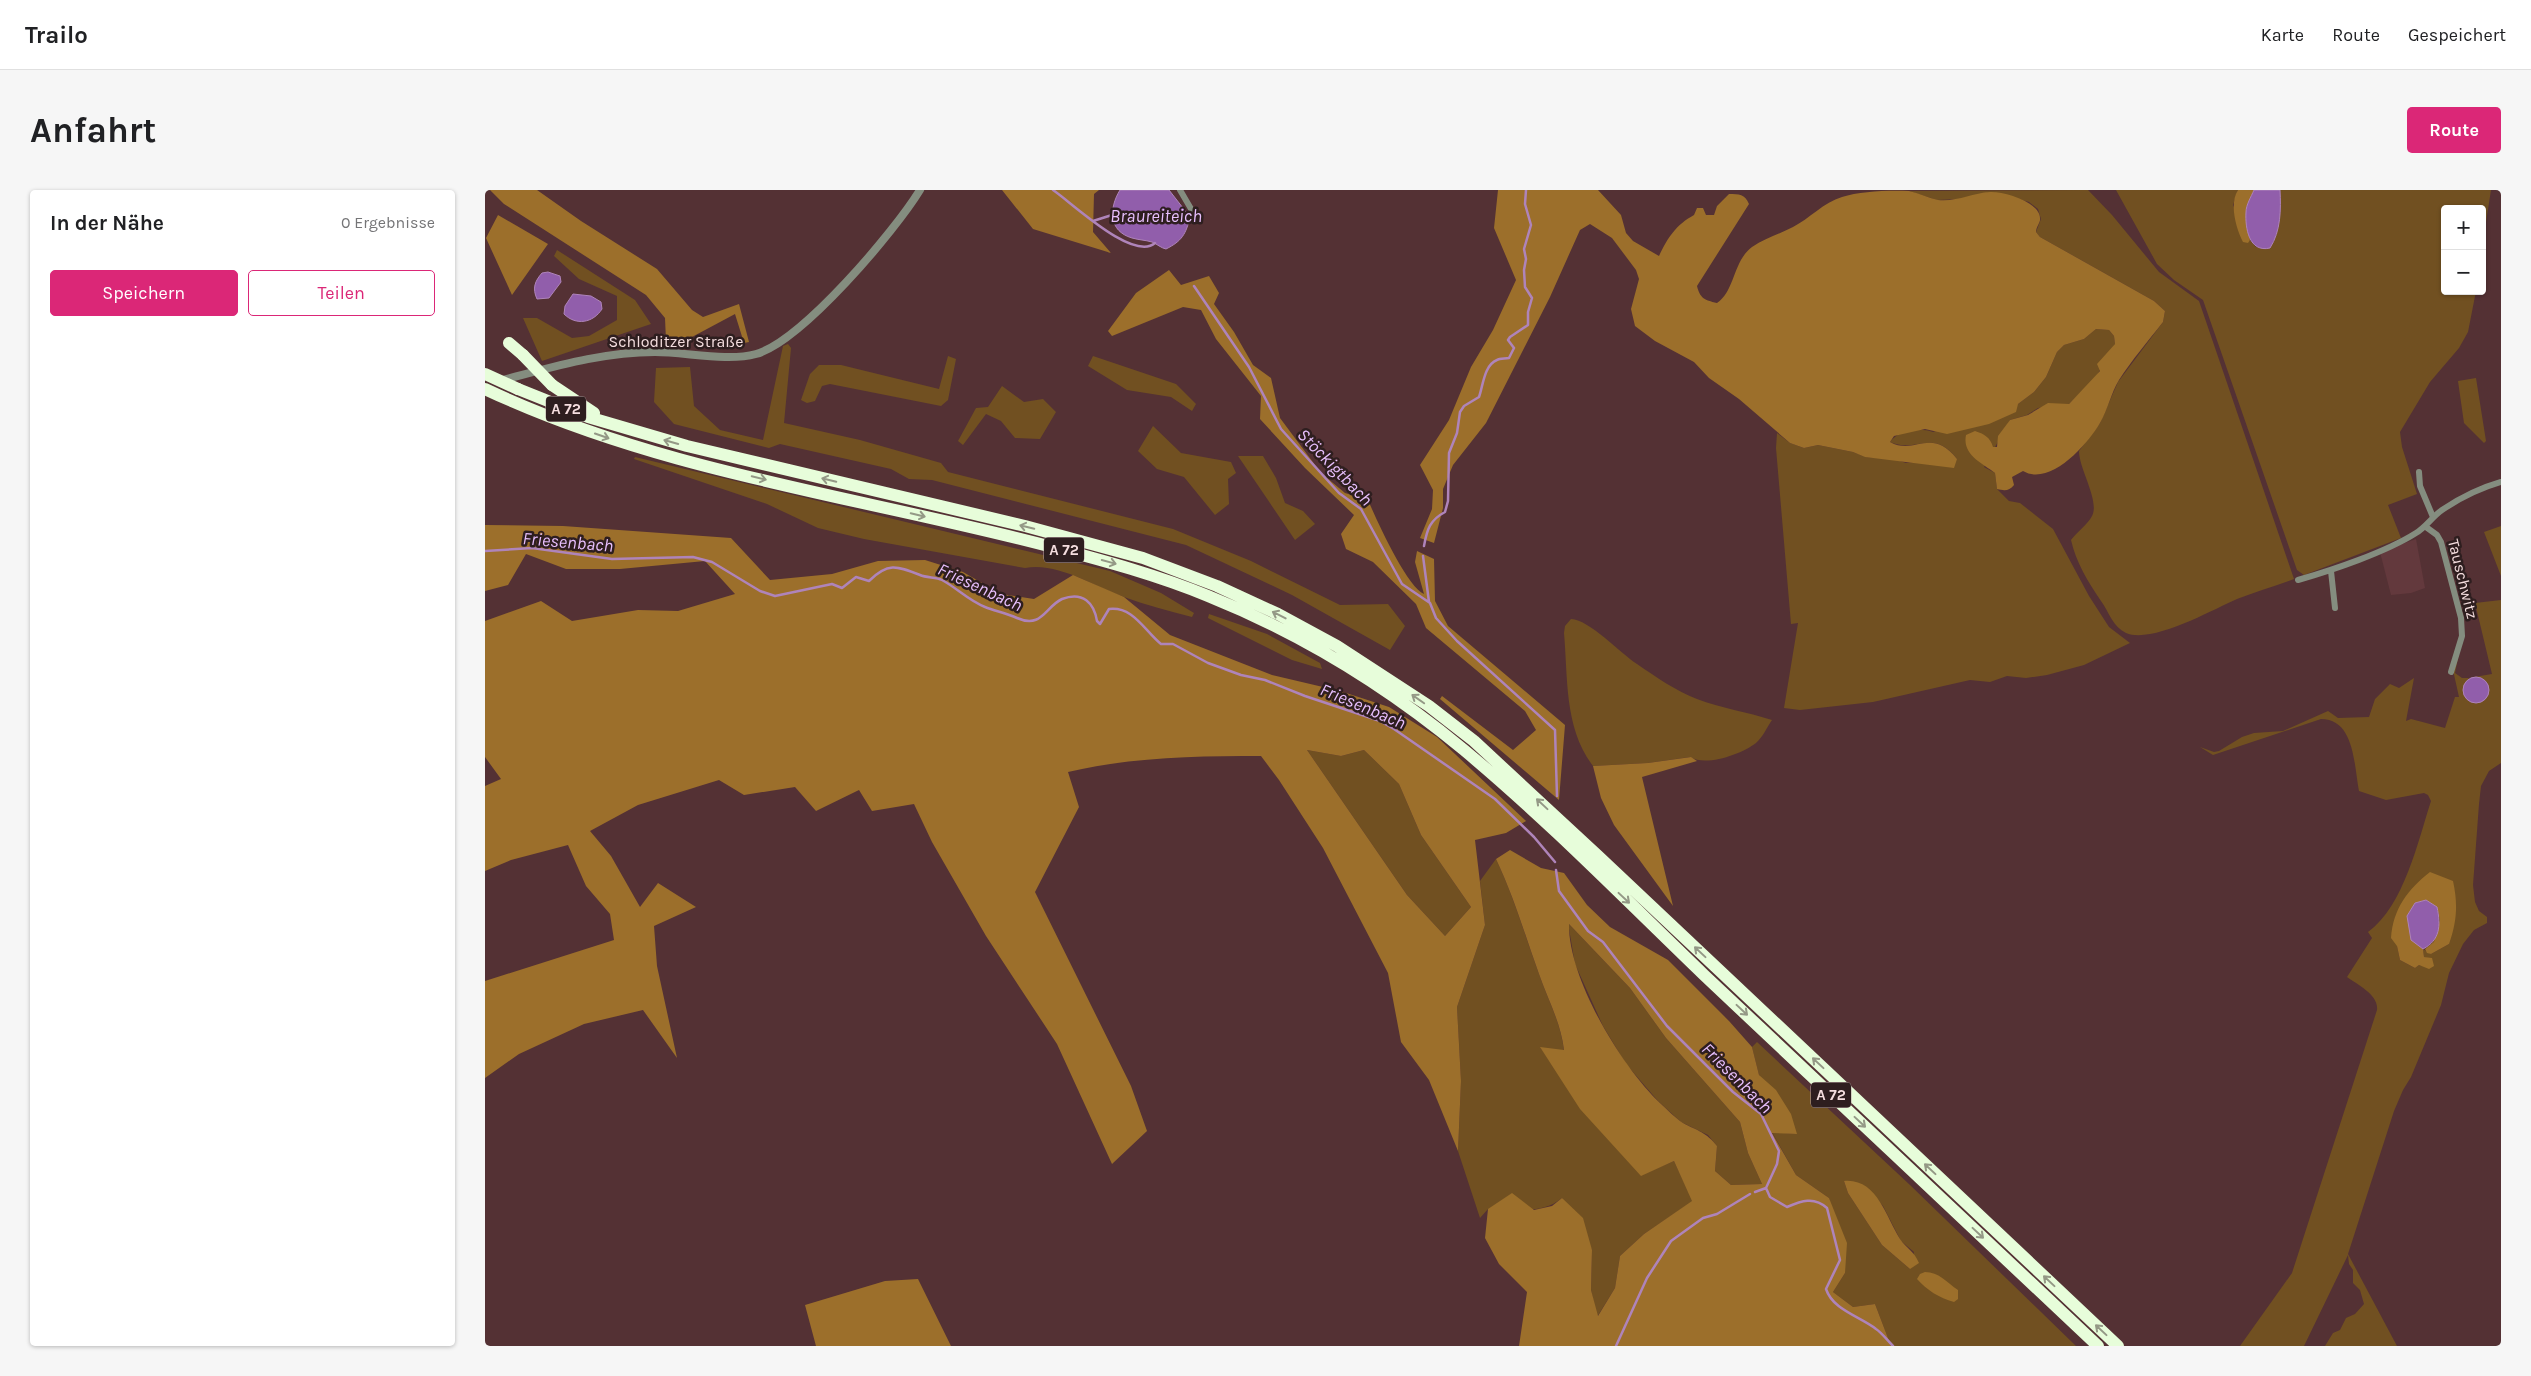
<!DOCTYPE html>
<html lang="de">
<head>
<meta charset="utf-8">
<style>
  body { margin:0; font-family:Karla,sans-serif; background:#f6f6f6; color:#202124 }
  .controls { position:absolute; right:15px; top:15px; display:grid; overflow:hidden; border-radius:5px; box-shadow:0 1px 4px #0004 }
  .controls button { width:45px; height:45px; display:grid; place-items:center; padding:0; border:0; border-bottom:1px solid #e0e0e0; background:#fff; color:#202124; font:25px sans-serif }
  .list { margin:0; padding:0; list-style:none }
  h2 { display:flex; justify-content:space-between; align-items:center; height:65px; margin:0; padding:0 20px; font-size:21px }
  h2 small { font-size:16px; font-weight:400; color:#757577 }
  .actions { display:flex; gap:10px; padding:15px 20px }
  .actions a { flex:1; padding:11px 0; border:1px solid #db2777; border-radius:5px; text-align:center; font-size:18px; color:#db2777 }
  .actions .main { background:#db2777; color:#fff }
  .map { position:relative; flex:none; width:2016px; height:1156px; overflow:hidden; border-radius:5px }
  header { display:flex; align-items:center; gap:30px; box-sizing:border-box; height:70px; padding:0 25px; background:#fff; border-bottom:1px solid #e0e0e0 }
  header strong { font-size:24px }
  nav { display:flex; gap:28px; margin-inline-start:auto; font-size:18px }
  .intro { display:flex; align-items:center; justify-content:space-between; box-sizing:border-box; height:120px; padding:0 30px }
  h1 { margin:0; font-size:35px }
  .button { padding:12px 22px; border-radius:5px; background:#db2777; color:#fff; font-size:18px; font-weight:700 }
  main { display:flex; gap:30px; padding:0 30px }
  aside { flex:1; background:#fff; border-radius:5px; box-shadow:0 1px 4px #0004 }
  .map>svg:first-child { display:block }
  .built { fill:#63393d }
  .green { fill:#715021; fill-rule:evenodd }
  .forest { fill:#9c6f2b; fill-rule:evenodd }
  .water { fill:#915eab; stroke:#af84ba }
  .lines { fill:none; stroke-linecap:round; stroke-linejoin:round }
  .stream { stroke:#af84ba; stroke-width:2.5 }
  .minor { stroke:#848d7f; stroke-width:6 }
  .tertiary { stroke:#848d7f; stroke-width:8 }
  .motorway { stroke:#e7fdda; stroke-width:12 }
  .motorway-bridge { stroke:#e7fdda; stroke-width:12 }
  .oneway { stroke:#949986 }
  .labels { text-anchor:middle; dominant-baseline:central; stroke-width:5; stroke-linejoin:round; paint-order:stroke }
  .shield { fill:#2e1e1f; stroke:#b9a4a5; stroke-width:1 }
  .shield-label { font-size:15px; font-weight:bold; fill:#f4ddde }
  .street-label { font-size:16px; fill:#f4ddde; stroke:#2e1e1f }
  .water-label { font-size:18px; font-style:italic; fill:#e7bffd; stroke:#2e1e1f }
</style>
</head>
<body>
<header>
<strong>Trailo</strong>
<nav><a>Karte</a><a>Route</a><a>Gespeichert</a></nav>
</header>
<div class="intro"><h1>Anfahrt</h1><a class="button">Route</a></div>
<main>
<aside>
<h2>In der Nähe<small>0 Ergebnisse</small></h2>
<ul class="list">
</ul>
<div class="actions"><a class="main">Speichern</a><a>Teilen</a></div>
</aside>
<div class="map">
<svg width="2016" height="1156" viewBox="0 0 2016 1156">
  <rect width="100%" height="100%" fill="#543134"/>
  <path class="built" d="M1931 349 1940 398 1926 403 1906 405 1895 362Z"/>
  <path class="green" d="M1603 0 1627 25 1674 82 1714 111 1809 389C1790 396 1770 402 1752 409 1727 420 1667 454 1641 443 1628 437 1624 422 1616 411 1603 392 1591 372 1586 350 1592 342 1603 334 1607 326 1615 311 1594 279 1594 261L1615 233 1633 192 1678 132 1680 121 1669 111 1555 47 1551 42 1556 29 1553 19 1544 12 1521 5 1506 2 1475 9 1452 10 1424 1Z
    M1631 0H1753L1748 15 1762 53 1765 50 1771 57 1785 58C1796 41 1796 19 1795 0H2006L1997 58V19H1960V101H1991L1983 142 1974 158 1945 192 1915 242 1917 257 1932 304 1903 315 1916 348 1819 385 1812 380 1718 110 1689 90 1672 74Z
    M72 60 150 110 166 134 57 171 38 128H52L87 148 104 146 132 130V106L94 89 69 66Z
    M1611 139 1624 140 1629 146 1630 154 1611 187 1584 214 1553 218 1542 225 1525 230 1499 277 1510 283 1512 299 1524 311 1535 313 1568 339 1604 406 1624 437 1645 453 1599 475 1562 485 1541 488 1522 486 1505 492 1485 490 1388 512 1315 520 1299 518 1313 433 1306 434 1291 258 1292 243 1305 253 1319 258 1333 255 1368 262 1381 267 1409 269 1421 273 1472 269C1448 237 1432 264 1405 252 1413 240 1435 237 1448 242L1533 214 1549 202 1561 187 1572 162 1579 155 1599 149Z
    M303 154 306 158 299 233 375 250 456 273 463 282 688 339 766 371 855 415 903 414 920 436 905 460 807 405 701 355 447 290 424 289 406 279 295 254 284 258 189 234 169 212 171 178 205 177 209 216 235 240 278 250 298 156Z
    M463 166 471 169 463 210 456 216 345 194 337 196 330 211 322 213 316 210 325 184 334 175H356L454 199Z
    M608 166 691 194 711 214 707 221 686 207 642 200 603 176Z
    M1991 188 2001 251 1999 253 1979 233 1973 191Z
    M517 196 539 212 558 209 571 222 555 249 530 248 516 231 501 224 478 255 473 251 491 218 503 217Z
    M668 236 696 263 746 272 751 283 743 289 744 314 730 325 699 287 672 279 653 261Z
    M753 266H778L791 288 800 313 818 321 830 334 810 350Z
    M150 267 625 381 676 403 709 423 707 427C684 421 661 415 639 407 609 397 574 372 540 378L379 349 333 338 282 314 149 269Z
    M2016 336V386L1999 342Z
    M2016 410V573L2004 581 1996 596 1994 614 1988 695 1990 712 1994 721 2002 727V733L1989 740 1978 754 1964 783 1956 815 1926 887 1918 900 1909 921 1863 1064 1912 1156H1840L1848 1143 1855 1140 1861 1128 1870 1124 1879 1114 1875 1100 1868 1093V1080L1864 1074 1863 1065 1819 1156H1755L1807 1083 1892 820C1894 805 1873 795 1862 787L1887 748 1883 742C1919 716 1933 651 1946 611L1943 605 1939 603 1901 610 1874 601C1869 576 1870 529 1836 529L1728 565 1715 557 1729 562 1734 561 1757 547 1769 543 1798 541 1843 521 1853 528 1884 527 1890 509 1905 494 1914 498 1929 488 1921 531 1926 529 1960 538 1970 507H1974L1968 480 1975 458 1970 483 1977 488H1984L1979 496 1997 490 1989 487 2007 484 1990 413ZM1964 754 1946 764 1938 759 1939 767 1942 768 1939 776 1934 775 1930 778 1915 770 1912 756Z
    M724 424 782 444 835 473 837 479 807 470 723 428Z
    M1086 429C1105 430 1135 463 1152 474 1171 487 1191 501 1212 509 1236 518 1262 522 1287 530 1282 537 1278 547 1271 553 1257 564 1221 577 1205 567L1163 573 1108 576C1079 538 1083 488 1079 443L1080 436Z
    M822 560 856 566 879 560 914 594 936 645 986 717 960 746 922 705Z
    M1011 669C1029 707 1040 746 1054 784 1063 810 1076 833 1079 861L1056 858 1075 885 1156 985 1189 971 1208 1011 1159 1044 1135 1066 1130 1098 1112 1127 1106 1100 1107 1060 1077 1008C1057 1025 1028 1019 1003 1019L995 1028 973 961 976 891 972 817 1000 735 995 691Z
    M1083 733 1145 798 1181 848 1255 932 1263 963 1277 994 1246 995 1230 981 1232 956 1223 945 1196 932 1173 911 1141 874 1118 836 1090 774Z
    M1272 852 1425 995 1591 1156H1406L1390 1114 1368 1117 1348 1102 1360 1083 1344 1008 1311 985 1287 942 1311 944 1274 885 1267 857ZM1359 991 1381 998 1391 1008 1398 1016 1416 1051 1429 1062 1425 1079 1397 1055 1363 1003Z"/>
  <path class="forest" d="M5 0H52L96 31 172 79 207 120 218 127 254 114 264 152 259 153 250 124 192 155 181 151 180 128 161 105 19 14Z
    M517 0H614L609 4 608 42 626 63 548 39Z
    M1013 0H1113L1136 25 1141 43 1148 51 1174 66C1183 47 1191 35 1209 25L1212 18H1218L1221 25H1229L1232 16 1244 4C1254 4 1260 4 1264 14L1212 96C1215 108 1219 110 1232 113 1250 101 1248 71 1267 57 1280 48 1295 44 1308 37 1324 29 1339 12 1357 7 1375 1 1405 0 1424 1 1434 3 1443 8 1453 10 1472 12 1487 3 1505 2 1518 1 1555 12 1555 28 1556 32 1551 37 1551 42L1555 47 1669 111 1680 121 1678 132C1663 151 1647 170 1634 190 1626 203 1623 219 1615 233 1603 254 1565 297 1538 281L1527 287 1529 295C1524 301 1520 301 1512 299L1510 283C1497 273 1477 265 1481 245L1490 241C1499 244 1505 247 1508 257H1512L1513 246 1525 230 1543 225 1563 213 1584 214 1615 181 1612 174 1630 154 1629 146 1624 140 1611 139 1599 149 1579 155 1572 162 1561 187 1549 202 1533 214 1531 222 1504 234 1462 244 1440 239 1409 246 1405 252C1430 266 1446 236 1472 269L1469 278 1380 267 1368 262 1333 255 1319 258 1305 253 1254 209 1224 188 1209 172 1170 151 1150 136 1146 119 1154 89 1151 80 1127 48 1105 34 1095 40 1065 107 1001 233 968 275 958 299V318L949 353 935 348 947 319 948 300 935 275 964 230 986 177 1008 140 1031 90 1009 38Z
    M1753 0H1769L1761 22 1765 50 1763 53 1758 52C1751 38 1744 14 1753 0Z
    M13 25 63 54 27 105 1 48Z
    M684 80 696 95 724 86 734 103 729 114 749 142 768 175 786 188 795 228 836 283 860 303 883 310C891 329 922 397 939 404L930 372 932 361 949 369 950 411 963 436 1080 535 1074 610 955 509 957 506 1028 560 1051 540 1040 521 941 438 931 414 888 372 861 359 856 344 869 325 820 278 775 229 776 206 731 149 716 120 698 117 627 146 623 141 651 103Z
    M0 335 78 336 246 348 285 390 347 384 393 371 440 370 478 382 516 404 549 409 588 385 639 407 685 445 787 485 855 501 904 517 952 547 1041 631 1021 643 990 650 1000 735 972 817 976 891 973 961 944 890 916 852 903 783 838 658 794 590 776 566C711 566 646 567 583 582L594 617 550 702 646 896 662 941 627 974 572 854 501 746 447 652 429 614 387 621 374 600 331 621 310 597 259 605 234 590 153 615 105 641 126 666 155 717 173 693 211 717 169 736 172 776 192 868 158 820 99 834 34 864 0 888V791L129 750 125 724 101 696 83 655 26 670 0 681V596L16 589 0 567V431L56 411 87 431 153 420 193 421 250 404 220 371 135 379H81L41 364 23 395 0 401ZM822 560 856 566 879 560 914 594 936 645 986 717 960 746 922 705Z
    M1206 567 1212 571 1157 587 1188 716 1129 635 1116 608 1108 576 1163 573Z
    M1025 660 1056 678 1079 683 1102 715 1125 737 1183 770 1244 831 1267 857 1274 885 1291 900 1306 924 1312 944 1287 943 1311 985 1344 1008 1362 1053 1360 1083 1348 1102 1368 1117 1390 1114 1406 1156H1034L1042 1102 1014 1074 1000 1048 1003 1019 1027 1003 1049 1020 1067 1016 1077 1008 1098 1028 1107 1060 1106 1100 1113 1126 1130 1098 1135 1066 1159 1044 1207 1011 1189 971 1156 986 1095 919 1055 857 1079 860C1076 833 1063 810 1054 784 1040 745 1029 707 1011 669ZM1084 734 1145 798 1181 848 1255 932 1263 963 1277 994 1246 995 1230 981 1232 956C1221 942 1213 941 1198 933 1190 928 1182 919 1175 913 1136 876 1083 788 1084 734Z
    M1945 682 1968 691C1973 714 1972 731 1964 754L1946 764 1942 763 1940 759 1949 752 1955 730 1952 717 1941 710 1930 713 1922 726 1932 754 1938 759 1939 767 1947 768 1949 776 1944 779 1934 775 1930 778 1915 770 1912 756 1906 748C1908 719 1923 699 1945 682Z
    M1359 991C1392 988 1401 1027 1415 1049 1422 1059 1429 1061 1434 1073L1425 1079 1397 1055 1363 1003Z
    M1440 1082C1454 1082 1461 1092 1473 1100V1109L1469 1112C1454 1108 1442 1100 1432 1089L1435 1084Z
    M433 1089 466 1156H331L320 1115 400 1091Z"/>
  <path class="water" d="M635 0H684L705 27C701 44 697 51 681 59 676 58 672 54 667 52 660 50 654 50 647 48 623 41 624 18 635 0Z
    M1769 0H1795C1796 19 1796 41 1785 58 1764 63 1760 38 1761 22 1761 15 1766 7 1769 0Z
    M63 82 75 86 76 92 64 108 52 109C47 98 50 91 57 83Z
    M88 104 106 106 116 112 117 119C108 133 91 136 79 124L80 116Z
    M1978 500a13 13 0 1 1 26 0a13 13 0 1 1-26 0Z
    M1941 710 1952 717C1956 736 1955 750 1938 759L1926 750 1922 726 1930 713Z"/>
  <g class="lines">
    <path class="stream" d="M568 0C586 12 648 72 670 53
      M608 31 627 25
      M709 96 764 177 796 239 854 303 876 319 917 394 945 413 951 428 972 451 1070 540 1072 606
      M939 356C942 339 945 330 960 322L963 311 964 263 972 243 975 222 979 216 994 207C998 196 999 175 1012 170 1015 168 1020 169 1024 168L1029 158 1023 150 1025 147 1043 135V122L1047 108 1040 97 1039 80 1041 69 1039 59 1046 35 1040 14 1041 0
      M0 361 47 358 127 369 208 367 227 372 275 401 290 406 347 394 357 398 371 387 384 391C403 372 412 376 435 385 442 388 451 387 457 390 472 398 484 411 500 417 510 421 521 423 532 428 557 439 560 417 577 409 598 401 609 413 612 431L615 434 624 419C648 416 659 440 676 454H688L723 473 756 485 780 490 820 506 895 531 909 539 1010 609 1049 647 1070 672
      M938 366 944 412
      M1071 680 1074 701 1103 741 1118 752 1182 836 1248 902 1276 924 1294 961 1292 974 1281 998 1285 1007 1302 1017C1316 1011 1329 1006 1342 1018L1355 1070 1341 1099C1348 1120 1374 1126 1391 1139 1397 1143 1402 1150 1408 1156
      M1270 1002 1281 998
      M1131 1156 1162 1088 1186 1051 1218 1028 1232 1024 1265 1004"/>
    <path class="minor" d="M695 0 709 24
      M1934 282 1935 296 1948 327
      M1941 337 1952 345 1956 352 1976 428 1977 446 1966 482
      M1846 381 1850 418
      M1813 390C1848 380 1901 362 1931 343 1941 337 1947 327 1957 320 1975 308 1995 298 2016 292"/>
    <path class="tertiary" d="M14 191C65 178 116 162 170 162 201 162 242 172 271 164 317 151 410 41 435 0"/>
    <path class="motorway" d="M24 153 38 165
      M67 195 109 223
      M0 199C178 283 378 307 567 357 620 371 672 385 723 406 815 443 903 497 979 560 1063 630 1140 709 1219 785 1350 909 1482 1032 1613 1156
      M33 199 103 227 202 256 540 336 658 368 732 396 793 424 852 456 944 516 989 551 1113 666 1633 1156"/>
    <path class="motorway-bridge" d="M38 165 67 195
      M0 184 33 199"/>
  </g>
  <defs><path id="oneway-shaft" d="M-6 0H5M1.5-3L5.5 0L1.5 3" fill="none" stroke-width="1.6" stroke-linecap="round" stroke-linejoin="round" transform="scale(1.25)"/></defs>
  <g class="oneway">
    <use href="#oneway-shaft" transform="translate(117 246) rotate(19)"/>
    <use href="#oneway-shaft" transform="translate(186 252) rotate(-164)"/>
    <use href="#oneway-shaft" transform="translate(274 288) rotate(14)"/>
    <use href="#oneway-shaft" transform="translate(344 290) rotate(-166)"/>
    <use href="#oneway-shaft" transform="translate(433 325) rotate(13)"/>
    <use href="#oneway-shaft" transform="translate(542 337) rotate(-166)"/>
    <use href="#oneway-shaft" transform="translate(624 372) rotate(15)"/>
    <use href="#oneway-shaft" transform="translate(794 425) rotate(-153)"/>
    <use href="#oneway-shaft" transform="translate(933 509) rotate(-145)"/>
    <use href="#oneway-shaft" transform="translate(1057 614) rotate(-137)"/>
    <use href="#oneway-shaft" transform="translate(1139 708) rotate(43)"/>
    <use href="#oneway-shaft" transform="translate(1215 762) rotate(-137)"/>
    <use href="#oneway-shaft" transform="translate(1257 820) rotate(43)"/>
    <use href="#oneway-shaft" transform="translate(1333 873) rotate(-137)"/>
    <use href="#oneway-shaft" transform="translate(1375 932) rotate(43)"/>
    <use href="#oneway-shaft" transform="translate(1445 979) rotate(-137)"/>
    <use href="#oneway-shaft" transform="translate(1493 1043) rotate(43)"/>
    <use href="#oneway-shaft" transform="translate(1564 1091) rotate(-137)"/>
    <use href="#oneway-shaft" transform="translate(1616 1140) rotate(-137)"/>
  </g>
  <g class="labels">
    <g class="shield">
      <rect x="61" y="206.5" width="40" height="25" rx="4"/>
      <rect x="559" y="347.5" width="40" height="25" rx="4"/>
      <rect x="1326" y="892.5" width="40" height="25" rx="4"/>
    </g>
    <g class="shield-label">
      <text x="81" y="219">A 72</text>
      <text x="579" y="360">A 72</text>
      <text x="1346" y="905">A 72</text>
    </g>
    <g class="street-label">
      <text x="191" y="151">Schloditzer Straße</text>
      <text transform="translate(1978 389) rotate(76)">Tauschwitz</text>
    </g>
    <g class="water-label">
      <text x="671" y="26">Braureiteich</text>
      <text transform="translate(850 277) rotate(46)">Stöckigtbach</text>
      <text transform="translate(83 352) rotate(5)">Friesenbach</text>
      <text transform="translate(495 397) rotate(25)">Friesenbach</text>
      <text transform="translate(878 516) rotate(23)">Friesenbach</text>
      <text transform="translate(1252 888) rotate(45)">Friesenbach</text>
    </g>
  </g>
</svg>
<div class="controls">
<button>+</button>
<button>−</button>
</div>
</div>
</main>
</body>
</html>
